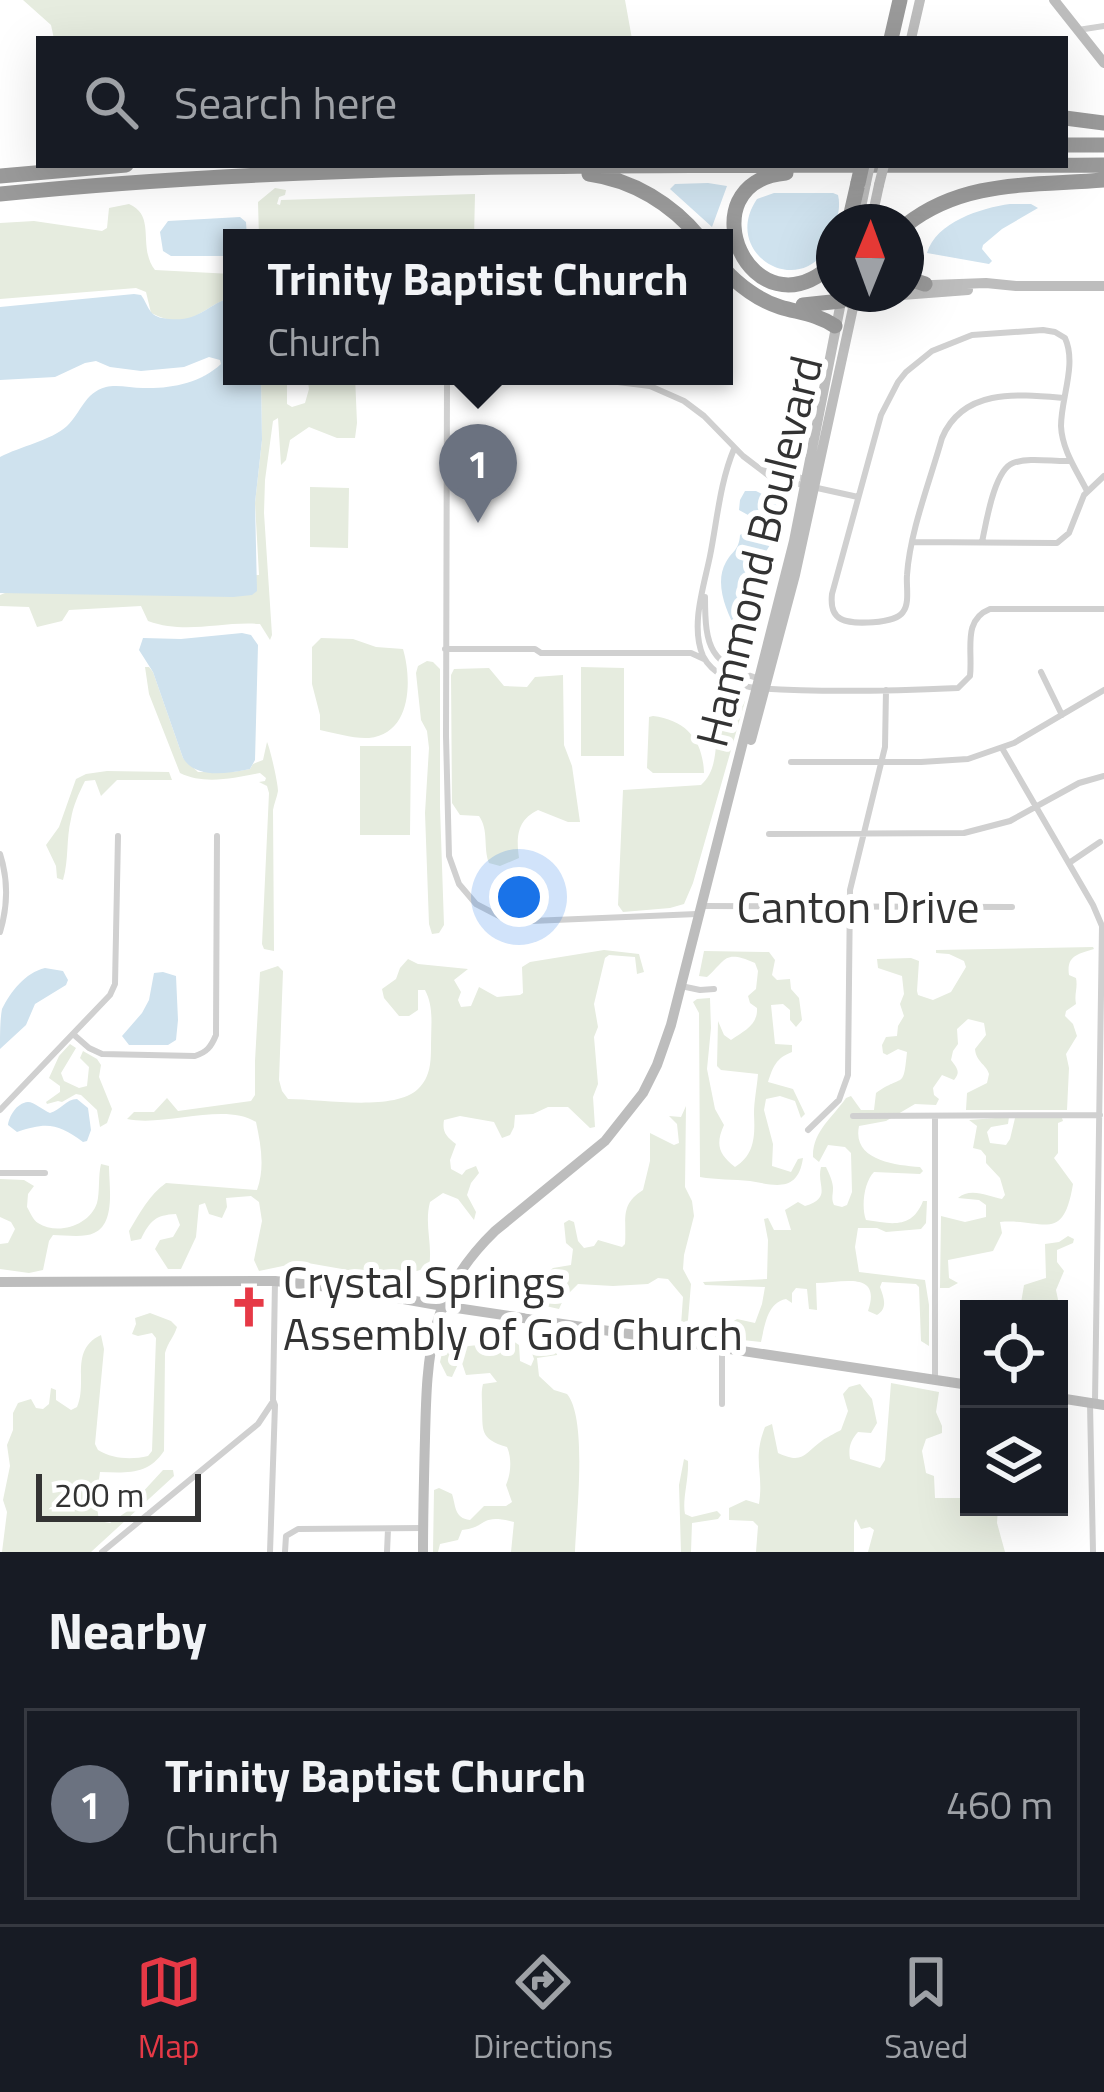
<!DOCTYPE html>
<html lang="en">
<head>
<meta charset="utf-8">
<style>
  body { margin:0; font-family:"Titillium Web",sans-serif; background:#20242c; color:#f1f3f6 }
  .controls { position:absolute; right:36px; bottom:36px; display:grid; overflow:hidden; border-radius:0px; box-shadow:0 12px 48px #0002 }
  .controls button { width:108px; height:108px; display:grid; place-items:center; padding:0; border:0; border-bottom:3px solid #363941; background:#171b24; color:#f1f3f6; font:60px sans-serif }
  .compass { position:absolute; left:816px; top:204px; width:108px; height:108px; border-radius:50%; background:#171b24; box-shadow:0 12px 48px #0002; rotate:1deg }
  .scale { position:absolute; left:36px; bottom:30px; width:165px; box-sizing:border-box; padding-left:12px; border:6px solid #333; border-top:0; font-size:33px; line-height:42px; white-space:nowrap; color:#333; -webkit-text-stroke:9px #fff; paint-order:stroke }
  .you { position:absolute; left:519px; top:897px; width:42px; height:42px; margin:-30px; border:9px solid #fff; border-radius:50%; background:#1a73e8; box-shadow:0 0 0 18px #1a73e833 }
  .badge { display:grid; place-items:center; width:78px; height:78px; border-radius:50%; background:#e63946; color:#fff; font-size:39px; font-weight:700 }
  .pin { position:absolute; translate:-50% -99px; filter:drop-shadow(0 3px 6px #0008) }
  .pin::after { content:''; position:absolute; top:63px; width:42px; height:36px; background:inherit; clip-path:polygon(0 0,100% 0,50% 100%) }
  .popup { position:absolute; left:223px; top:229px; width:510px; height:156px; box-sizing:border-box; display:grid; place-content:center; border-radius:0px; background:#171b24; filter:drop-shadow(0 3px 9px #0005); font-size:39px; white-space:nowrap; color:#9ea1a6 }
  .popup b { font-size:45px; color:#f1f3f6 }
  .popup::after { content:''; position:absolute; left:50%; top:100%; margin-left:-24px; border:24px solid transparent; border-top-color:#171b24 }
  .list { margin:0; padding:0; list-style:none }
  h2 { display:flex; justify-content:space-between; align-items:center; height:156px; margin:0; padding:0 48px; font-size:51px }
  h2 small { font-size:39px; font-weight:400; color:#9ea1a6 }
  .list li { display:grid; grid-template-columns:78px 1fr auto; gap:36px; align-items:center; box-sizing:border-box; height:192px; margin:0 24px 24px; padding:0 24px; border:3px solid #363941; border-radius:0px }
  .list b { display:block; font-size:45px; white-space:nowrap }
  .list p { margin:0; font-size:39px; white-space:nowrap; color:#9ea1a6 }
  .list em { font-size:39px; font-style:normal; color:#9ea1a6 }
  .icon { flex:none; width:66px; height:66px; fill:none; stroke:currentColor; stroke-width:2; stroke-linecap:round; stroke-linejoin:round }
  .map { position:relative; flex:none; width:1104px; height:1552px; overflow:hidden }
  .search { position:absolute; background:#171b24; box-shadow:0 12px 48px #0002; left:36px; right:36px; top:36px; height:132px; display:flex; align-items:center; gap:30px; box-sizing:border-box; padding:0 42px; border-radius:0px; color:#9ea1a6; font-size:45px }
  .sheet { height:372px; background:#171b24 }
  nav { display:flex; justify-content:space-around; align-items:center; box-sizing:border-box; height:168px; border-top:3px solid #363941; background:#171b24; font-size:33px; color:#9ea1a6 }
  nav a { display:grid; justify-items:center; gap:6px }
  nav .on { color:#e63946 }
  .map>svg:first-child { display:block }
  .green { fill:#e6ecdf }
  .water { fill:#cfe2ee }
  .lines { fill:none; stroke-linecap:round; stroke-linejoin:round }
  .street { stroke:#d0d0d0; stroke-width:6 }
  .secondary { stroke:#bdbdbd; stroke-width:10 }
  .highway { stroke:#9a9a9a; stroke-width:15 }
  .secondary-bridge { stroke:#bdbdbd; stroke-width:10 }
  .highway-bridge { stroke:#9a9a9a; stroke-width:15 }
  .labels { text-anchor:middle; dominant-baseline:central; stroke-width:12; stroke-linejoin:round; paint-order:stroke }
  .street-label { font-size:45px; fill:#333; stroke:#fff }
  .poi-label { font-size:45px; fill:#333; stroke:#fff; text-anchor:start }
</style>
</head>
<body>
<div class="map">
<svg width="1104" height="1552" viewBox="0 0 1104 1552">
  <rect width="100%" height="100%" fill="#fff"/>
  <path class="green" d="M23 0H625L632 39H54L51 25Z
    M275 188 286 190 285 195 279 197 277 204 280 205 281 200 475 194 474 238H281L280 235 278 238H259L258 202Z
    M129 204C157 216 137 247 155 270L232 274V297C198 308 192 333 151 313L146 292 136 288 0 299V223L34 221 102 231 107 228 109 208Z
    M261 376H287V404L292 407 305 403 309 389 307 376H355L357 423 355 438H337L309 427 290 440 286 460 281 465 278 418 273 421 265 480 264 513 272 635 270 640 260 624C220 621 187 635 148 621L141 606 69 610 62 621 37 627 29 607 0 606V595L5 593 259 575 255 503 262 440Z
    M310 487 349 488 348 548 310 547Z
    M321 638 353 639 376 647 403 649C412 679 412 734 369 738 354 739 335 733 320 730V715L312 684V647Z
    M427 661 433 662 440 669V807L444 925 439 933 432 934 429 924 425 813 429 748 427 731 421 720 416 673 418 666Z
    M145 667H149L153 672 183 758 198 772H233L250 769 253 764 263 760 267 742C270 748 278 783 278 791 277 797 274 804 273 810L274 951 264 949 262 944 269 793 267 786 259 782 265 781 266 778 260 773C235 778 204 785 180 773L149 694Z
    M581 667 624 668V756H581Z
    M489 668 504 686 527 687 535 677 563 675 564 745 572 766 580 822H568L538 810C517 820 516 837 519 858L500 866 489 863C483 848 489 830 479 816L460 815 452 803 451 675 454 669Z
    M737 692 743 696 745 701 693 883 684 904 670 908 623 912 618 905 623 790 701 785C718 770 715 745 718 724 720 713 724 704 729 693Z
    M653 716C686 720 703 740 704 773H653L647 768 649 717Z
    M360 746H411L410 835H360Z
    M107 771 169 772 172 780H117L101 796 95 780 85 781C79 793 73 806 71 819 66 839 69 860 63 880L57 878 56 866 46 845 59 827 76 779 86 774Z
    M1093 947 1094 949C1079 954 1066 955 1069 975L1076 978C1078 988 1074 994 1076 1004L1066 1011 1065 1016 1073 1024 1077 1036 1066 1054 1069 1068 1067 1110H966L967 1093 987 1083 989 1074C986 1064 976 1062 975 1049L986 1035 984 1023 968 1019 957 1029 958 1044 953 1051 951 1060C957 1068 961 1072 954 1080L942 1075 933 1088 934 1095 939 1099 936 1105 915 1104 886 1121 859 1126C852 1160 894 1165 920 1167L923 1171 920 1174 874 1172C864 1182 861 1207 866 1220 892 1224 912 1229 923 1201H927L926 1223 921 1229 886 1232 877 1228H858L855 1247 859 1272 925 1280 929 1305V1346L921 1341 919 1287 916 1284 882 1282 880 1287C884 1298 888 1308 877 1315L868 1311C882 1270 842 1283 816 1283L817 1310 809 1309 807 1289 796 1288 792 1293V1303L786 1299C767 1303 765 1325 761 1342L715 1337V1333L737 1319 755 1323 762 1304 765 1287 705 1285 703 1282 767 1279 768 1240 764 1219 768 1218 774 1230H791L785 1210 798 1202 805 1206C833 1197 816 1186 821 1167H826C829 1173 833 1182 833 1188 833 1196 831 1198 834 1205L842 1207 847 1205 852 1192 851 1153 845 1147 828 1145 819 1162 813 1157C812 1132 833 1117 846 1098L851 1096 861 1110H874L876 1093C904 1073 903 1091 907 1052L898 1049 887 1055 883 1053 882 1045 886 1037 897 1036 898 1026 904 1016 900 1004 904 994 902 976 878 968 877 959 911 958 919 961 917 991 918 995 933 1000 951 992 966 967 964 961 949 954 936 953V950Z
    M604 950 639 954 644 972 637 974 635 957 609 955 605 958 594 1004 598 1027 594 1037 598 1084 593 1097 595 1127 590 1128 568 1107H548L533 1114 515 1115 514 1127 510 1135 502 1138 494 1122 460 1116 444 1120C442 1132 446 1136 456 1144L450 1160 451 1169 462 1175 466 1170 476 1166 479 1173 471 1183 467 1195 476 1212 474 1220 458 1199 443 1193 430 1202C424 1225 433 1244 429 1267L417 1271 365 1273 302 1262 259 1271 254 1260 262 1221 259 1202 251 1196 226 1198 227 1207 222 1218 209 1214 205 1203 199 1205 196 1237 181 1269H168L155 1249 160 1240 173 1237 180 1225 176 1214C155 1215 150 1221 141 1239L131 1241 129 1231C140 1213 149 1195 166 1183L257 1190C265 1168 261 1145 256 1122 224 1102 166 1127 127 1119L134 1112H154L167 1098 178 1111 251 1101 255 1095V1061L260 972 278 966 283 971 279 1080 282 1091 288 1099C321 1099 394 1112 418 1089 431 1077 431 1060 431 1045 431 1025 434 1007 425 990H418V1010L409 1016H399L384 998 382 989 396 979 400 968 408 959 418 964 468 969 454 980 461 992 458 1000 461 1007 471 1006 479 987 497 997 520 995 523 993 522 967 530 962Z
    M704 951 769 952 775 960 772 975 777 980 790 979 791 989 799 998 802 1020 796 1027 790 1020V1010L783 1004 771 1005 775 1044 792 1045V1052C776 1058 773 1067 768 1082L793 1089 805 1114 801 1118 795 1101 780 1096 766 1099 764 1110 773 1144 772 1166 791 1172 798 1159 803 1158C798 1192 777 1186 750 1181 734 1179 716 1180 700 1177L699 1013 693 1002 697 999 710 998 711 1028 707 1069 715 1109 724 1125C715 1145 719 1154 735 1167 755 1155 755 1135 754 1114 754 1101 757 1087 758 1074L721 1070 717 1066 718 1021 724 1035 731 1040C744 1031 758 1025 757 1008L750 1003 748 996 756 989 758 971 755 963C723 949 726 961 707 977L699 976Z
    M70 1044 76 1048 61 1073 64 1081 79 1088 87 1086 89 1067 80 1058 83 1051 97 1059 101 1065 99 1077 112 1109 107 1123 100 1127 97 1110 81 1095 76 1094 62 1102 58 1101 47 1104 46 1102 60 1092V1086L49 1078 59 1056Z
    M686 1106 685 1187 692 1201 694 1216 684 1255 683 1269 691 1284 688 1320 683 1328 681 1325 683 1297 668 1279 658 1278 648 1284 613 1286 578 1284 564 1298 559 1309 541 1305 539 1298 547 1282 541 1278 553 1268 571 1265 573 1249 566 1243 564 1223 569 1220 574 1222 578 1241 584 1248 594 1246 598 1240 622 1247 625 1244C627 1220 619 1205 643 1190L650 1161V1133L674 1145 679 1143 677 1124 669 1116 681 1117Z
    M1009 1117 1008 1124 991 1127 987 1132 990 1143 1006 1145 1010 1139 1015 1118H1062L1063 1121 1058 1123V1153L1054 1158 1073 1184C1063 1245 1043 1218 1000 1222L1002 1233 993 1251 948 1260 949 1278 958 1283 949 1288H940L941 1216 965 1222 986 1217V1205L979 1200 958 1198C970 1187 988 1196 1002 1199L1005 1195 1000 1178 986 1163V1156L981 1150 973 1148 977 1126 969 1120Z
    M101 1164 109 1166C109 1185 116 1224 94 1233 84 1238 65 1235 53 1235L49 1241 43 1270 29 1273 0 1269V1244L8 1243 15 1229 11 1222 0 1217V1179L24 1180 34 1186 28 1194 27 1207C30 1212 33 1220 38 1223 58 1236 90 1225 97 1203 100 1192 98 1176 101 1164Z
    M1068 1236 1074 1239 1073 1243 1057 1250V1262L1064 1271 1056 1290 1060 1309H1055L1048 1303 1040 1309H1020L1024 1285 1046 1278 1045 1244 1059 1242Z
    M150 1313 171 1321 177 1327C174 1337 168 1342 165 1353L164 1451C148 1475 127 1473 100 1472L96 1500 99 1521 110 1523 135 1506 140 1495 163 1470H173L174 1476 91 1552H2L7 1512 3 1500 10 1466 7 1445 13 1430V1413L18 1403 31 1399 36 1408 43 1409 49 1404 51 1388 56 1390V1400L71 1410 77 1407C88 1382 69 1350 101 1335L104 1349 95 1444 98 1450C113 1459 131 1460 148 1456L152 1451 156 1338 152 1333 138 1336 132 1334 136 1324 135 1318Z
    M527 1339 557 1342V1355L537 1358 539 1376 554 1390 567 1394C588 1419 576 1518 575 1552H511L514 1522C479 1513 489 1527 462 1530L458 1540 440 1544 438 1552H433L434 1490 439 1488 452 1494C456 1506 454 1518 470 1520L484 1506H506L512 1502 506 1485C511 1474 512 1458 507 1447 479 1439 483 1430 482 1406 482 1399 481 1391 483 1384L497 1382 490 1373 466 1375 462 1363 458 1364 452 1377 447 1376 440 1362 443 1349 513 1341 519 1345 520 1361 531 1366 534 1359Z
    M891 1383 939 1392 936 1412 942 1426V1433L926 1439 922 1451 926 1473 934 1476 935 1498H969V1507H998L997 1523 1005 1552H868L874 1530 870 1527 861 1529 856 1519 854 1523V1552H756L758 1526 753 1521 729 1520V1508L746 1500 759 1504C764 1472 752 1460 765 1427L772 1424 778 1453C804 1465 804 1453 823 1440 824 1439 839 1431 841 1430L848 1411 843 1394 849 1387 860 1384 872 1399 877 1423 871 1433 858 1432C851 1440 848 1447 850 1459L880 1468 885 1460Z
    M684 1459 688 1461C689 1479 682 1500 685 1514L692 1517 717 1511 721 1515 718 1519 692 1523 691 1552H681L679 1485Z"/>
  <path class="water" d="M708 183 727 186 712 227 670 189 675 184Z
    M774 193H833L838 195C841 207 837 220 834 230 813 308 717 258 757 199Z
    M1010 204H1031L1038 208 1002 229 983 245 982 249 992 261 989 264 927 253C936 222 981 208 1010 204Z
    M240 217 246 222 247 238H232V256H171L163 251 160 232 168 221Z
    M134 294 141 295C145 300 147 307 151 312 156 318 163 318 169 319 199 322 206 305 232 297V376H261L262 440 255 503 257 591 252 595 233 597 0 593V457C21 446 50 441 67 426 81 413 84 393 106 387 117 384 131 388 143 388 170 389 201 383 221 364L220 360 209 357 184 367 141 371 110 367 96 361 85 363 55 377 0 380V307Z
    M745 491H756L776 501 778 532 762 558V574L736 609 737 631C726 611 714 583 726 562 733 550 739 550 740 535L751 528 748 515 739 510 740 500Z
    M242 633 251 635 258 645 255 760 250 769 245 770C224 774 195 778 183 758L153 672 139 650 143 638 181 639Z
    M45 968 63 971 68 980 66 985 35 1004 26 1025 0 1049C0 1037 0 1019 2 1009 11 991 25 973 45 968Z
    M163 972 176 976 178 1020 176 1040 168 1045H129L122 1036 142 1013 149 1000 154 973Z
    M77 1099 88 1108 91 1130 87 1141 83 1142C58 1123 46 1122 17 1132L8 1125C9 1117 16 1103 28 1102 34 1102 43 1110 50 1113 61 1110 66 1099 77 1099Z"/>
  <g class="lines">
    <path class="street" d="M1078 30 1104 26
      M1064 398C1018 394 963 388 942 438 930 481 910 531 907 575 906 586 910 603 903 612 895 624 852 625 841 619 831 614 831 603 832 594L881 415 898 382 906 372 932 351 972 335 1043 330 1055 332 1065 338C1077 364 1061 398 1061 426 1062 450 1077 471 1087 491
      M734 449C720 482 717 521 710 556 704 586 690 626 703 656 712 674 737 686 756 688 823 693 892 691 958 688L970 676C973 650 962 620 990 609H1104
      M763 470H775L808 480
      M914 542 1057 543 1069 533 1084 495 1104 476
      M982 542C986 524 994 470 1013 463 1029 457 1054 462 1071 461
      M705 597C705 648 710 664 760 679
      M445 649H535L541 653H691L704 659
      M1041 672 1062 715
      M1002 748 1093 905 1102 926 1095 1402
      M791 762H921L968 759 1014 743 1104 690
      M769 834 964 833 1010 821 1079 783 1104 776
      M0 854C8 879 8 906 0 932
      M1069 863 1100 842
      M704 906 1012 907
      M697 914 531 921 501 917 476 904 459 884 449 856 446 736 447 381 618 382 650 386 684 401 704 416 743 456 772 478 858 497
      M681 986 700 990 714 989
      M73 1034 89 1048 102 1054 195 1056C207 1052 211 1047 216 1035L217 836
      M0 1110 110 995 115 984 118 836
      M853 1116 1100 1115
      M808 1130 839 1100 848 1075 850 890 885 747 886 690
      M0 1173H45
      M722 1348V1404
      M935 1380V1116
      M1090 1403 1093 1552
      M102 1552 258 1424 272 1403
      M270 1552 275 1405 273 1400 275 1281
      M285 1552 286 1536 298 1529 423 1528
      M387 1552 388 1529"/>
    <path class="secondary" d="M1054 0 1104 63
      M911 39 920 0
      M858 222 866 183
      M871 222 879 185
      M906 286 986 283 1016 286H1104
      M850 304 902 295 968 290
      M751 740 795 575 856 294
      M0 1282 275 1281 347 1289 443 1306 969 1385
      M1059 1398 1104 1405
      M423 1552C423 1514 424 1476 425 1438 427 1352 429 1295 495 1231L605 1141 643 1093 657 1065 671 1025 794 541 842 297"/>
    <path class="highway" d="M891 39 900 0
      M1065 118 1104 123
      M1065 145H1104
      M786 173C683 182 751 342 834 263
      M589 174C633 180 672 204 700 238
      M0 176 126 165
      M0 194C367 157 736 167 1104 165
      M849 222 858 183
      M906 225C964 179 1034 186 1104 180
      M724 269C738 285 760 301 780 307 800 313 817 314 835 326
      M906 278 925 284
      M856 296 857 294
      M803 305 841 301"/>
    <path class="secondary-bridge" d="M866 183 870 165
      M879 185 884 165"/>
    <path class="highway-bridge" d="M858 183 862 165"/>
  </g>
  <defs>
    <g id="church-bare" transform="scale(3.24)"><path d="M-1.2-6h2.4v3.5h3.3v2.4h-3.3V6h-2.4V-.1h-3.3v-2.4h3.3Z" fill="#e63946" stroke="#fff" stroke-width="2.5" paint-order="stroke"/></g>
  </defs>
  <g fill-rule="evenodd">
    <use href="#church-bare" x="249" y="1307"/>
  </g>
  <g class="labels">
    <g class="street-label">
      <text transform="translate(758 551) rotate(-76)">Hammond Boulevard</text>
      <text x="858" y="906">Canton Drive</text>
    </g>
    <g class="poi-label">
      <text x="283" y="1281">Crystal Springs<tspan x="283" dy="52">Assembly of God Church</tspan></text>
    </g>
  </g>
</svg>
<div class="controls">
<button><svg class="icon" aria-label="locate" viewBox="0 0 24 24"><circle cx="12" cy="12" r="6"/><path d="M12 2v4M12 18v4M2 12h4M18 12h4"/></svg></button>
<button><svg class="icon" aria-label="layers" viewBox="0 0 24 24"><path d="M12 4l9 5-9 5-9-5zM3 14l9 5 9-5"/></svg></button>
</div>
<svg class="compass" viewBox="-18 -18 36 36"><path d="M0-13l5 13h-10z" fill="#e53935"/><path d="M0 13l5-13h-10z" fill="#9ea1a6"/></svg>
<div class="scale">200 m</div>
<div class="you"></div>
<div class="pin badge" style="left:478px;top:523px;background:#6b7280">1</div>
<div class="popup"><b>Trinity Baptist Church</b>Church</div>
<div class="search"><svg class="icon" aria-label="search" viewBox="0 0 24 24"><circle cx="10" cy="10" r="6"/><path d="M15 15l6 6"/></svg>Search here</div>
</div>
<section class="sheet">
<h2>Nearby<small></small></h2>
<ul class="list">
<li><span class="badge" style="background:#6b7280">1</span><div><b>Trinity Baptist Church</b><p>Church</p></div><em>460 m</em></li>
</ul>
</section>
<nav>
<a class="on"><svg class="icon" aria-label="map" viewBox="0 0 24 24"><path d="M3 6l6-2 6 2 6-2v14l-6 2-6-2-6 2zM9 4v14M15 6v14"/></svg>Map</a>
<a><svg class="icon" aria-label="directions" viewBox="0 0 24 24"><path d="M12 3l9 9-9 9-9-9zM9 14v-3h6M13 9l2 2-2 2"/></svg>Directions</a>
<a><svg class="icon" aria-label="saved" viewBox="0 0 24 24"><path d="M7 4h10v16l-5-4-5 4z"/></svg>Saved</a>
</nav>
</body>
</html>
